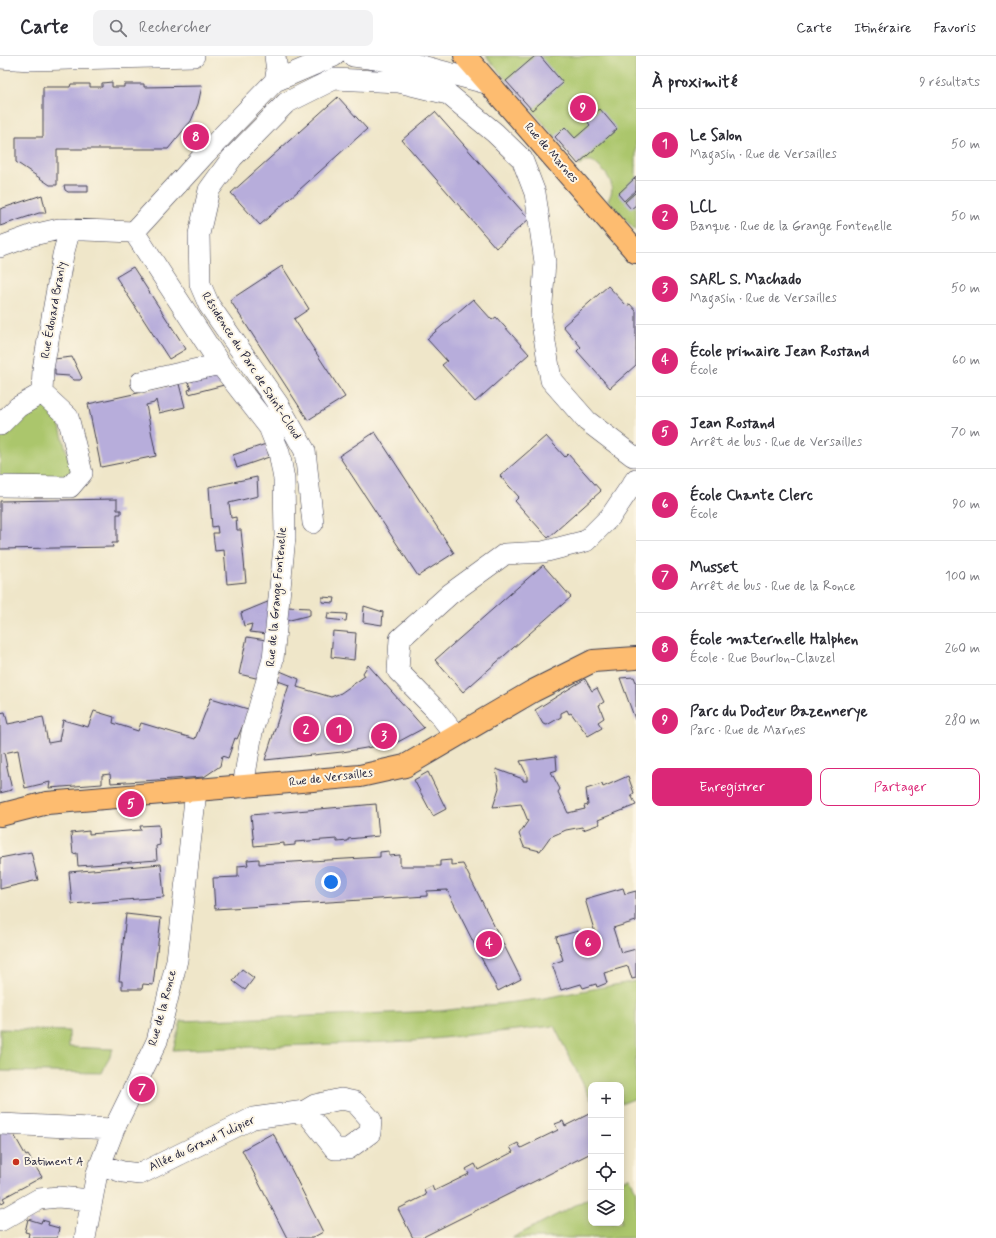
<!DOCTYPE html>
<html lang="fr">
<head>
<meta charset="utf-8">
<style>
  body { margin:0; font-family:Mynerve,sans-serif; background:#f2f2f3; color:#2b2b33 }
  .controls { position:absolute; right:12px; bottom:12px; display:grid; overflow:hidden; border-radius:8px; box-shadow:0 2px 10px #0003 }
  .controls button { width:36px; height:36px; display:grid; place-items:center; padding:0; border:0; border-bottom:1px solid #e1e1e2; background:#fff; color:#2b2b33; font:20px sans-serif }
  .you { position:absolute; left:331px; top:826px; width:14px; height:14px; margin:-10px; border:3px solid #fff; border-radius:50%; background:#1a73e8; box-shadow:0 0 0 6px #1a73e833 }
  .badge { display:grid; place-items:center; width:26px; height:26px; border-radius:50%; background:#db2777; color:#fff; font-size:13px; font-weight:700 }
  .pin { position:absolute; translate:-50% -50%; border:2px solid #fff; box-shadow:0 1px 4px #0006 }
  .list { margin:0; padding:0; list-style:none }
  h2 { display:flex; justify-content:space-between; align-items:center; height:52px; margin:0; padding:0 16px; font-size:17px }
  h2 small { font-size:13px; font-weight:400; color:#7c7c81 }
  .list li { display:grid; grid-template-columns:26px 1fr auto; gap:12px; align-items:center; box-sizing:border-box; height:72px; padding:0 16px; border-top:1px solid #e1e1e2 }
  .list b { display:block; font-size:15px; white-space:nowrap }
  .list p { margin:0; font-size:13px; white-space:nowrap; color:#7c7c81 }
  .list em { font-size:13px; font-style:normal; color:#7c7c81 }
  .actions { display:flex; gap:8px; padding:12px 16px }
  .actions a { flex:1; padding:9px 0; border:1px solid #db2777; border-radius:8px; text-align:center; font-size:14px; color:#db2777 }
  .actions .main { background:#db2777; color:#fff }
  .icon { flex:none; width:22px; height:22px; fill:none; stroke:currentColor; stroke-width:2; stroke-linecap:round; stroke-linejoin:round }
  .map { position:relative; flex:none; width:636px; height:1182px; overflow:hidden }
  header { display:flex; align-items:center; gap:24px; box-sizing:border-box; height:56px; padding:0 20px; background:#fff; border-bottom:1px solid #e1e1e2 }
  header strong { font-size:19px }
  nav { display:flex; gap:22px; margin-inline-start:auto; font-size:14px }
  .search { width:280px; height:36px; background:#f2f2f3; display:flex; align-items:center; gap:10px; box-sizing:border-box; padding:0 14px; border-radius:8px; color:#7c7c81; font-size:15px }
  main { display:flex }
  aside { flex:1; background:#fff }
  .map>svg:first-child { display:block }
  .green { fill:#abc66c; stroke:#667454 }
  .building { fill:#b7addb }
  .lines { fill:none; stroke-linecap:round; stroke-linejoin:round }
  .minor-casing { stroke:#413f50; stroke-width:22 }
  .major-casing { stroke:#413f50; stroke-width:24 }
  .minor { stroke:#fff; stroke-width:21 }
  .major { stroke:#fdbc6f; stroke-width:22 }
  .poi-dot { fill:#c8321e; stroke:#fcf5e5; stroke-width:1.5 }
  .labels { text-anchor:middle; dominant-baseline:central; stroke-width:4; stroke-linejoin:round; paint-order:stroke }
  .street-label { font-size:12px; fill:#22223b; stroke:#fcf5e5 }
  .poi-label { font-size:12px; fill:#22223b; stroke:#fcf5e5; text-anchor:start }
</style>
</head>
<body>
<header>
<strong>Carte</strong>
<div class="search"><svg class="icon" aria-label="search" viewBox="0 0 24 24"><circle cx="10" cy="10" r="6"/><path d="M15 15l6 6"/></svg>Rechercher</div>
<nav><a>Carte</a><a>Itinéraire</a><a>Favoris</a></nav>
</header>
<main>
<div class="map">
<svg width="636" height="1182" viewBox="0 0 636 1182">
  <rect width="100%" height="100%" fill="#fcf5e5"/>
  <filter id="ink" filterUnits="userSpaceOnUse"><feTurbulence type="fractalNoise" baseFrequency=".025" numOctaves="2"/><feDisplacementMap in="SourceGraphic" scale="8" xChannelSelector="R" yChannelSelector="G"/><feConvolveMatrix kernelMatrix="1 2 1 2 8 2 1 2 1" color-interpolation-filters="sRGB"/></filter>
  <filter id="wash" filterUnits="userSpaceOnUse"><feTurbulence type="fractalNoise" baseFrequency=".012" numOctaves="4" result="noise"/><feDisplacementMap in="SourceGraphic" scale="16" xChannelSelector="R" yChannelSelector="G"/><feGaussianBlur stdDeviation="0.9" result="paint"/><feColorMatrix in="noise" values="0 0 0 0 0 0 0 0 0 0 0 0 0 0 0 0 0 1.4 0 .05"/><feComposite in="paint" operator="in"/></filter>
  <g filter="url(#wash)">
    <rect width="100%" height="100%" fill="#efe6c9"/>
    <path class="green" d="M486 0H636V175L608 144C619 128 604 114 592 105H585L580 110Z
      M38 345 55 352 72 416 62 426 0 424V377Z
      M636 925V1042L621 1048V1029H591V1044L554 970 414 985 173 994 181 965 440 955 539 943Z
      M0 973 69 975V991L113 993 102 1017 0 1015Z
      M629 1121 636 1135V1182H512L591 1141V1167H621V1125Z"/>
    <g id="blocks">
      <path class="building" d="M535 0H540L563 27 532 54 506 25Z
        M112 26V31H124V28H144V31L202 30 198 48 191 65 168 93H57V129H50L16 106V81H43V31H70L71 28H90V31H102V27Z
        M338 41 367 73 260 169 231 137Z
        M600 53 617 73 578 108 555 81 565 71 575 82 590 69 587 65Z
        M435 56 529 163 496 192 402 84Z
        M636 121V134L624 145 618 138Z
        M64 129H88V136H68L65 134Z
        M636 136V149L631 153 625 146Z
        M42 139 46 157H39L0 170V153Z
        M282 210 309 253 294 263 345 341 308 364 230 244Z
        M133 211 186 293 169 303 116 221Z
        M608 230 627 250 630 248 636 255V309L610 332 577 295 581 291 563 270Z
        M473 243 492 264 496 261 529 298 475 346 442 309 447 305 427 283Z
        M72 301 82 322 80 324H74L69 320 55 319V313H48L54 303Z
        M217 319 224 329 189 338 188 334 191 333 188 326Z
        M179 328 185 351 159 357 156 344 154 347 146 349 156 400 101 411 88 348Z
        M375 376 454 497 418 520 339 400Z
        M546 380 565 401 568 398 601 435 548 482 515 445 519 441 500 420Z
        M266 388 269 401 237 412 233 399Z
        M257 421 258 440 229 447 231 462 236 461 237 474H241L246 526 227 528 224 494 215 495 213 477H218L217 470 212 471 209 431Z
        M117 443V454H121V458H117V487H112L113 491 0 493V445Z
        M543 509 571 541 463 636 435 604Z
        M322 541 335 542 334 547 322 546Z
        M270 545 267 578 250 576 252 568 244 570 241 557Z
        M364 550 383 556 382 569 363 566Z
        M287 551 310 552V559L286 565Z
        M328 557 347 558 346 565 327 563Z
        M333 575 356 577 354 604 331 601Z
        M247 581 266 584 260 623 239 618Z
        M368 609 424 672 396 687 342 696 265 704 289 629 278 625 280 615 299 623 297 631 331 641 341 637 365 620 363 617Z
        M634 621 636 626V666L620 622Z
        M585 623 592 635 597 632 604 646 599 649 604 662 598 666 602 672 588 680 571 657 569 658 567 654 561 657V661L547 669 543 668 535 654Z
        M211 642 248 653 244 669H243L237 683 235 682 228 702 222 700 220 710 204 721 111 727 110 718 102 719V728L49 732 50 726 25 732 18 694 4 697 12 734 0 737V657L5 656 8 668 43 661 48 687 59 685 63 664 88 671 94 655 114 661 113 667 138 675 141 667 195 683Z
        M556 700 557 714 551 716 560 733 558 736 568 757 585 753 584 750 588 749 586 733 602 728 603 731 628 720 634 737 631 739 636 749 598 764 600 768 583 774 582 771 566 774 550 781 540 795 524 791 519 778 528 765 521 748 493 751 499 732 496 713 523 723V725H527V719L520 705Z
        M428 716 446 753 433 760 414 724Z
        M376 748 379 780 348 783V785L337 786V783L295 786V789L284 790V787L254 790 251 759Z
        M159 769 160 789 156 790 157 804 78 810 77 797 73 798 71 777 89 775V778L141 774 140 770Z
        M389 795V800L400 799V810H440V805L451 804V809L463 808 521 923 498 935 447 834 427 835V840L215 853 213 822 238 821V810L248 809 247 804 259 803V808L380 801V796Z
        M31 796 38 824 0 833V802Z
        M161 808 164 841 72 848 69 816Z
        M623 832 625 838 636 835V865L613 872 621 897 636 893V922L632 923 628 910 604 917 607 927 597 931 596 928 583 932 581 928 561 934 552 908 563 904 556 881 578 875 580 881 595 877 585 843Z
        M126 858 161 862 153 929 143 928 142 933H122V925H119Z
        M242 913 254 922 245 934 233 925Z
        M591 1057V1097L421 1182H413L398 1153 426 1139 424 1134 432 1130 434 1135 469 1118 466 1113 475 1108 478 1114 513 1096 510 1091 518 1087 521 1092 558 1074 555 1068 563 1065 565 1070Z
        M9 1070 26 1100 28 1099 42 1121 3 1142 5 1145 0 1148V1075Z
        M273 1077 323 1176 312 1182H287L242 1094Z
        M28 1163 41 1167 42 1164 49 1166 48 1169 59 1172 57 1182H28L29 1177 25 1176Z"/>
    </g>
  </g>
  <g filter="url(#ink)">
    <use href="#blocks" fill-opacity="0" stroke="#413f50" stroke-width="1"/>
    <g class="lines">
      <g class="minor-casing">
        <path id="minor" d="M353 0 414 8 490 28
          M0 2 30 4 194 0
          M275 25 277 15 275 0
          M134 176 220 308 269 371 279 396 284 423 285 481 273 603 252 676 243 731
          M0 191 33 179 59 173 134 176 205 98 275 25 334 0
          M141 326 220 308
          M42 337 43 313 63 199 70 173
          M0 369 18 351 42 337
          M0 430 70 431 82 417 68 361 42 337
          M313 467 305 395 278 348 209 249 200 228 199 178 209 134 232 102 286 47 334 23 399 26 448 38 495 77 522 103 535 137 545 206 541 261 551 324 587 365 633 400H636
          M456 680 435 653 398 615 400 583 450 538 505 498 543 496 586 485 611 460 636 423
          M0 1068 114 1073
          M100 1109 123 1116 140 1118 253 1062 305 1055 315 1049 341 1043 355 1046 371 1064 370 1077 348 1093H335L305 1055
          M0 1165 39 1143 58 1141 91 1144
          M85 1182 97 1117 114 1073 157 985 164 957 177 904 196 735"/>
      </g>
      <g class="major-casing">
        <path id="major" d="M465 0 636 196
          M0 759 47 747 360 720 405 710 533 635 593 605 636 602"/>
      </g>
      <use href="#minor" class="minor"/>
      <use href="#major" class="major"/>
    </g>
  </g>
  <circle class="poi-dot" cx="16" cy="1106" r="4"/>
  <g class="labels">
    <g class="street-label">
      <text transform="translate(551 97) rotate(49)">Rue de Marnes</text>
      <text transform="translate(54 254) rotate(-80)">Rue Édouard Branly</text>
      <text transform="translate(251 310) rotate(57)">Résidence du Parc de Saint-Cloud</text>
      <text transform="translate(277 541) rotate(-85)">Rue de la Grange Fontenelle</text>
      <text transform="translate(331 722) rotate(-7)">Rue de Versailles</text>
      <text transform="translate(163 952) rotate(-75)">Rue de la Ronce</text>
      <text transform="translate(202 1088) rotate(-25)">Allée du Grand Tulipier</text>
    </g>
    <g class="poi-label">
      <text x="24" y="1106">Batiment A</text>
    </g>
  </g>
</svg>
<div class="controls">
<button>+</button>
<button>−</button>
<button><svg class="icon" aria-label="locate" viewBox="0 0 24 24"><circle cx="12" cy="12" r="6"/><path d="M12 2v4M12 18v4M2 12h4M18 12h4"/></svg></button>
<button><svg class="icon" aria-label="layers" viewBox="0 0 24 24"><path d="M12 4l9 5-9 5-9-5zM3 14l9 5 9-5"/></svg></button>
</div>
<div class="you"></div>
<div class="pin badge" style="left:339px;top:674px">1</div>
<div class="pin badge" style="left:306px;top:673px">2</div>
<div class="pin badge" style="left:384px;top:680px">3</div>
<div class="pin badge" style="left:489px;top:888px">4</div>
<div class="pin badge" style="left:131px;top:748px">5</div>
<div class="pin badge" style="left:588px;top:887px">6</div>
<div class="pin badge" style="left:142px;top:1033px">7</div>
<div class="pin badge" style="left:196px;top:81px">8</div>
<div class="pin badge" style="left:583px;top:52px">9</div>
</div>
<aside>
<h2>À proximité<small>9 résultats</small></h2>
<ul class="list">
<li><span class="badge">1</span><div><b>Le Salon</b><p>Magasin · Rue de Versailles</p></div><em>50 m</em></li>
<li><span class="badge">2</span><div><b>LCL</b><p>Banque · Rue de la Grange Fontenelle</p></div><em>50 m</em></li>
<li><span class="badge">3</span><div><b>SARL S. Machado</b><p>Magasin · Rue de Versailles</p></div><em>50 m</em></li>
<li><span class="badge">4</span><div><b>École primaire Jean Rostand</b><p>École</p></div><em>60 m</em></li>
<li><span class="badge">5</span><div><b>Jean Rostand</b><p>Arrêt de bus · Rue de Versailles</p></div><em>70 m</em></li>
<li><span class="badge">6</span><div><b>École Chante Clerc</b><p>École</p></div><em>90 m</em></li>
<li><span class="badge">7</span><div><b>Musset</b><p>Arrêt de bus · Rue de la Ronce</p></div><em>100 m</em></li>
<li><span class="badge">8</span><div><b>École maternelle Halphen</b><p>École · Rue Bourlon-Clauzel</p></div><em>260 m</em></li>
<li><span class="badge">9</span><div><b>Parc du Docteur Bazennerye</b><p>Parc · Rue de Marnes</p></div><em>280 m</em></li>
</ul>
<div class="actions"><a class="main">Enregistrer</a><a>Partager</a></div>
</aside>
</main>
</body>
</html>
